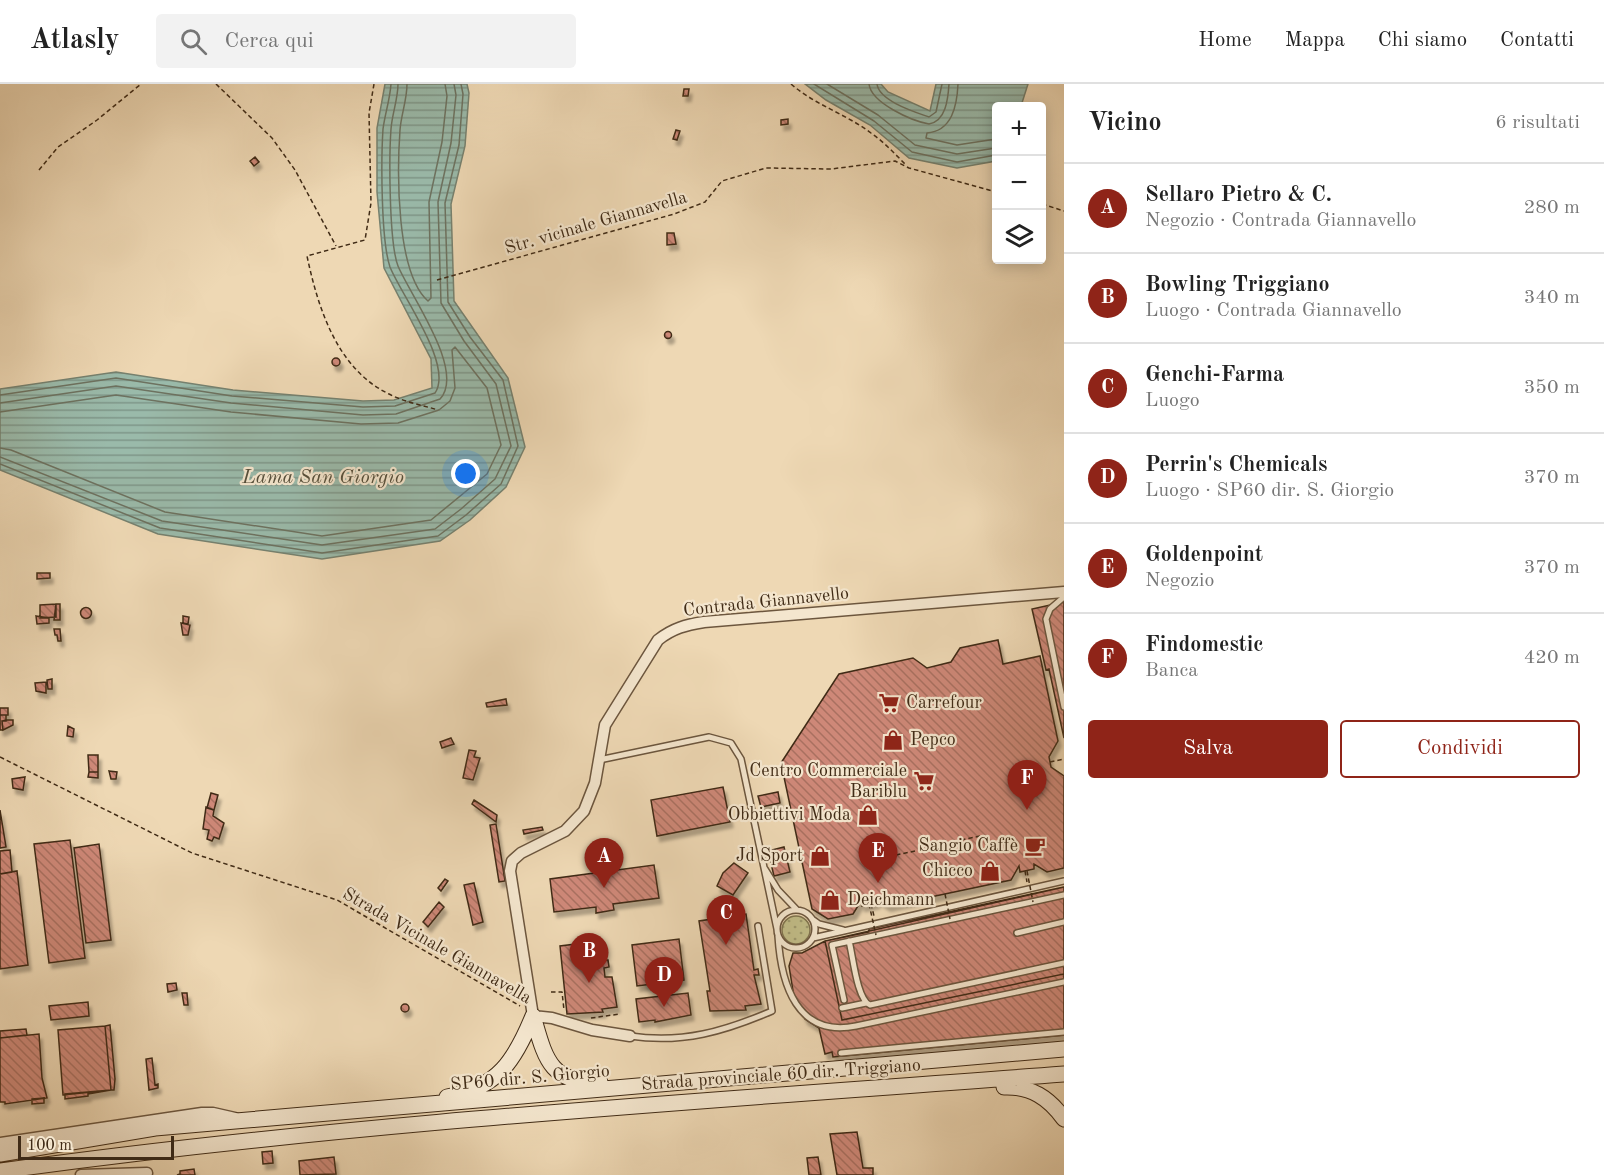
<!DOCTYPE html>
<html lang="it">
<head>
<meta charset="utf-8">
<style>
  body { margin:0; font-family:"Old Standard TT",serif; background:#f2f2f2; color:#222 }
  .controls { position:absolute; right:18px; top:18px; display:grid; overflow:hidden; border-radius:6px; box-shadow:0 3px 15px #0003 }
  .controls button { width:54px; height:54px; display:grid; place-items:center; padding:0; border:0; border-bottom:2px solid #e0e0e0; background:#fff; color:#222; font:30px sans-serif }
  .scale { position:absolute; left:18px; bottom:15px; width:156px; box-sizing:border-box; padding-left:6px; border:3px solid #402b16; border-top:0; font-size:16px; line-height:21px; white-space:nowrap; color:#402b16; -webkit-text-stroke:4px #f4e6ce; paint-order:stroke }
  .you { position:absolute; left:466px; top:390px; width:21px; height:21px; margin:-15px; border:4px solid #fff; border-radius:50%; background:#1a73e8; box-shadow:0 0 0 9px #1a73e833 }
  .badge { display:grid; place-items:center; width:39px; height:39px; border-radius:50%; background:#8f2418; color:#fff; font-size:20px; font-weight:700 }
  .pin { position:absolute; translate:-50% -50px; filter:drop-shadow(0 2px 3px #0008) }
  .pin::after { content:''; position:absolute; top:32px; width:21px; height:18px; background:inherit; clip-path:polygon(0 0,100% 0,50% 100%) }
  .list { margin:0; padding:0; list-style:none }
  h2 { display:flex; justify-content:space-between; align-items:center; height:78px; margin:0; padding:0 24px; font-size:26px }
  h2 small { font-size:20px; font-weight:400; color:#767676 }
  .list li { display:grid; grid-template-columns:39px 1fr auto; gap:18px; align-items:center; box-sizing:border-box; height:90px; padding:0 24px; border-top:2px solid #e0e0e0 }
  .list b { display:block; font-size:22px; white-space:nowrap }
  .list p { margin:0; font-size:20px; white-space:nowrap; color:#767676 }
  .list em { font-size:20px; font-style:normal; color:#767676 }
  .actions { display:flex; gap:12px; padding:18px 24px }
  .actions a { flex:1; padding:14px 0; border:2px solid #8f2418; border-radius:6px; text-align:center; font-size:21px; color:#8f2418 }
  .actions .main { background:#8f2418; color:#fff }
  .icon { flex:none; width:33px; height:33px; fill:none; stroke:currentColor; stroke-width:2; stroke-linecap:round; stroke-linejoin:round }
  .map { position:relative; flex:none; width:1064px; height:1091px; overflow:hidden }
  header { display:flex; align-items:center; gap:36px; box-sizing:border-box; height:84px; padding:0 30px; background:#fff; border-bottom:2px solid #e0e0e0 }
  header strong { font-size:28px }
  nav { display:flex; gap:33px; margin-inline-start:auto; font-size:21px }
  .search { width:420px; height:54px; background:#f2f2f2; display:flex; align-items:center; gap:15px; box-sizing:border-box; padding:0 21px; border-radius:6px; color:#767676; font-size:22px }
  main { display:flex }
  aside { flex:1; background:#fff }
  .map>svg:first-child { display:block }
  .grass { fill:url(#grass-dots); stroke:#80744e; stroke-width:1.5 }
  .water { fill:url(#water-rules); stroke:#76816f; stroke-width:1.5 }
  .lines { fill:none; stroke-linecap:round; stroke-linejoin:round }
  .shore { stroke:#6d7260; stroke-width:1.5 }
  .building { fill:url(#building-back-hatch); stroke:#402b16; stroke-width:1.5; filter:url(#shadow) }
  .lane-casing { stroke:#6c563e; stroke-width:8 }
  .street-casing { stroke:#6c563e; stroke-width:13 }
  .secondary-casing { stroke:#402b16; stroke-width:17 }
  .path { stroke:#402b16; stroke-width:1.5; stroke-dasharray:4.5 3; stroke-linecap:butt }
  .lane { stroke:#f4e6ce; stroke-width:5 }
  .street { stroke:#f4e6ce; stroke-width:10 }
  .secondary { stroke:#f4e6ce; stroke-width:15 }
  .path-bridge { stroke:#402b16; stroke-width:1.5; stroke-dasharray:4.5 3; stroke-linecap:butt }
  .labels { text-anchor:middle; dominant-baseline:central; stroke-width:4.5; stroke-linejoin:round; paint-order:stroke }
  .street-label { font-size:18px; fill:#402b16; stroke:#f4e6ce }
  .poi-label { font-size:18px; fill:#402b16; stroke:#f4e6ce; text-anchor:end }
  .water-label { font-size:20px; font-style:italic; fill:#564f3b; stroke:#f4e6ce }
</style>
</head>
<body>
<header>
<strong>Atlasly</strong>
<div class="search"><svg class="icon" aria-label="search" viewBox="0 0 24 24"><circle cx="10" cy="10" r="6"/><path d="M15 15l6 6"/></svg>Cerca qui</div>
<nav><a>Home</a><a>Mappa</a><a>Chi siamo</a><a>Contatti</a></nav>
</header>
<main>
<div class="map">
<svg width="1064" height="1091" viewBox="0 0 1064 1091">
  <defs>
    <pattern id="grass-dots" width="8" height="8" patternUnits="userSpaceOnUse" patternTransform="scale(1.5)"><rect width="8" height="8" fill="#c1bc87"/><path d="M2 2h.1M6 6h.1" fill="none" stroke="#9e996d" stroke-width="1.8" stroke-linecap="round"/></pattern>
    <pattern id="water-rules" width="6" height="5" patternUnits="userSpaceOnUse" patternTransform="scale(1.5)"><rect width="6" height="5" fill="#9abaaa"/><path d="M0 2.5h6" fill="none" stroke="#7f9789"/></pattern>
    <pattern id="building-back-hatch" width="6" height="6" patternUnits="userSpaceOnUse" patternTransform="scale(1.5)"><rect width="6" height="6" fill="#ce8878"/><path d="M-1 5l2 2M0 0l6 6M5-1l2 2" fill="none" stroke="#a96f61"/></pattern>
    <filter id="shadow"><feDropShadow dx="3" dy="5.5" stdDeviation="1.5" flood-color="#0004"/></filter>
  </defs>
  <rect width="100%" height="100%" fill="#eed8b4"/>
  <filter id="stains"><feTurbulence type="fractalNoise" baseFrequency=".00333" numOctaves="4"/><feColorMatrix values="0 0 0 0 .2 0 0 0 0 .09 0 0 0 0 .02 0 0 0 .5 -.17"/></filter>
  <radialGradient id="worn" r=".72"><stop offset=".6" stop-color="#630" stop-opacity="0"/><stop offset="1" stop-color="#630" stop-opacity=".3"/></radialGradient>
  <path class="grass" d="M782 846a14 14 0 1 1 28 0a14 14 0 1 1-28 0Z"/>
  <path class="water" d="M385 0H467L469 9 465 62 451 120 454 217 508 294 525 363 506 403 470 436 440 457 322 475 158 450 0 386V305L116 288 233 306 363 317 394 316 432 304 431 275 384 184 377 108V44Z
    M805 0H881L888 8 930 27 936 0H1028L1021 22H996V77L957 84 909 74 870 41 826 16Z"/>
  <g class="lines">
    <path class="shore" d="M407 0C407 16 401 31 400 46 397 88 396 189 428 217L431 214 429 118 442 58 447 12 445 0
      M814 0 874 37 912 68 957 78 996 71
      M827 0 878 31 915 61 957 70 996 64
      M869 0C871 19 912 37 929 40 946 37 948 15 949 0
      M877 0C879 17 915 28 929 33L936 28 942 0
      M958 0C957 22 952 47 927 49L926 54 957 61 996 55
      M0 311 116 294 232 312 363 323 395 322 435 309C454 281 401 211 390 183 381 157 381 76 383 45 385 30 390 15 391 0
      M0 319 116 302 231 319 363 331 396 330 440 315C466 287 410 211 398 182 389 159 389 72 391 45 392 30 398 15 398 0
      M0 328 116 311 231 328 361 340 398 339 439 326 450 317 455 304 452 266 455 263 487 304 501 361 487 390 431 436 322 452 165 428 11 366 0 364
      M0 373 162 437 322 461 435 445 461 425 495 395 511 362 496 300 464 257 441 219 438 118 451 59 456 11 454 0
      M0 380 160 444 322 469 438 452 466 431 501 400 518 362 503 296 470 253 448 218 445 119 459 61 463 10 461 0"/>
  </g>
  <path class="building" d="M684 5H689L688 12H683Z
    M788 35V40L781 41V36Z
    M676 46 680 47 677 56 673 55Z
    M255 73 259 78 254 82 250 77Z
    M667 149H674L676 160 667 161Z
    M664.5 251a3.5 3.5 0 1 1 7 0a3.5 3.5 0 1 1-7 0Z
    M332 278a4 4 0 1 1 8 0a4 4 0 1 1-8 0Z
    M37 489H50V494L37 495Z
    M1064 518V654L1049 585 1046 586 1032 525Z
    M1064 518V654L1049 585 1046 586 1032 525Z
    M56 520H60V536H54Z
    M56 520V533L40 534V521Z
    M80.5 529a5.5 5.5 0 1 1 11 0a5.5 5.5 0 1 1-11 0Z
    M36 532 49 534V539L37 540Z
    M183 532 189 533 188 540 183 539Z
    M181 539 190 541 188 551H183Z
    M54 545H60L61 557H58L57 551H55Z
    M998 556 1003 580 1040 572 1058 657 1049 673 1051 683 1064 692V784L1047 788 1034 780V785L1020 788 1019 782 1011 796 888 822 875 814 877 819 862 822 861 817 853 830 828 835 812 825 781 679 839 590 913 574 927 584 951 578 960 564Z
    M52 595V605H48L47 596Z
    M46 598V609L36 607 35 599Z
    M506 615 507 621 487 623 486 619Z
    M0 624H8V631H0Z
    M0 631H6V637H2L3 646H0Z
    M6 636H13V641L3 646 2 637Z
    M68 642 74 645 73 653 67 652Z
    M451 654 454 660 442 664 440 658Z
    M469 666 476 667 474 673 480 674 473 696 463 694Z
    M88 671H98V688H89Z
    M109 687 117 688 116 695H111Z
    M89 688H98V694L88 693Z
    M25 693 23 706 13 704 12 695Z
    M723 703 730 738 657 752 651 716Z
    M778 708 780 719 761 723 758 712Z
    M211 709 218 711 214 726 207 724Z
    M474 716 497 731 496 738 472 720Z
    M206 723 214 726 213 732 224 739 219 755 214 753 212 757 207 755 209 746 203 745Z
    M0 726 6 763 0 764Z
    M496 740 505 797 499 798 490 741Z
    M542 743 543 746 524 750 523 746Z
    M70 756 85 874 49 879 34 760Z
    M99 760 111 856 86 859 74 764Z
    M784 763 790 788 774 792 768 767Z
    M10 766 12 788 0 790V767Z
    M734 779 748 789 733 811 717 802 723 789Z
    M654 781 659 814 613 820 614 826 596 829V823L554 828 550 795Z
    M17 787 28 881 0 885V790Z
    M445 795 448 797 441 807 438 804Z
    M474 799 483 838 473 841 464 801Z
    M1064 803V951L833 973 832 968 825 970 819 944 805 935 794 913 789 882 793 869H802L825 857 869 848V845Z
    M1064 803V890L842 936 825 857Z
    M439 818 444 823 428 843 423 838Z
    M746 830 754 886 758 885 759 891H754L761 920 745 922 746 926 710 927 707 907H710L699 837Z
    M679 855 684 896 637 902 632 861Z
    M600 857 603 876H608L609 883 604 884 605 893H612L617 923 602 925 603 928 567 930 560 862Z
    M176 899 177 906 168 908 167 900Z
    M182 909H187L188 921H184Z
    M688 909 691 931 655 938V936L639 938 636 915Z
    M88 918 89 932 51 936 49 922Z
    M401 924a4 4 0 1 1 8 0a4 4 0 1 1-8 0Z
    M110 941 115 995 114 1006H111L105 942Z
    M105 942 111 1006 63 1011 58 946Z
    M26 945 27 951 0 954V947Z
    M39 950 42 994 47 1014 5 1020V1018H0V954Z
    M152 974 155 1001 158 1000V1004L149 1006 146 975Z
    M111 1006 88 1010V1012L65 1015V1010Z
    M44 1014V1019L32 1020V1015Z
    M857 1048 863 1084H873V1091H837L830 1050Z
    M272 1067 273 1079 263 1080 262 1068Z
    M334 1073 336 1090 300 1091 299 1077Z
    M818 1073 821 1091H809L807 1074Z
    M194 1085 195 1091H177L180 1090V1087Z"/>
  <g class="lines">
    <g class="lane-casing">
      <path id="lane" d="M1064 513 1050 525 1046 535 1064 623
        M599 676 709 653 731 659 741 675 777 845
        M765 785 778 806 797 826
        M777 845a19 19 0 1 1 38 0a19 19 0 1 1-38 0Z
        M812 835 819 840 843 846
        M1017 849 1064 838
        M778 852C781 900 797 954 856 942L1064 898
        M813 854 1064 797
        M849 857C853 872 857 916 870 921L1064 879
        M844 916 832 861 1064 811
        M842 924 866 919
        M630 952C683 960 725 947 772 927L758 842
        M841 969 1064 948"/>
    </g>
    <g class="street-casing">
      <path id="street" d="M630 952 592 946 552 934 533 932 510 787 512 777 521 769 565 747 584 727 595 699 605 641 658 556C673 544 686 541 704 538L1064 508
        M0 1059 202 1029H213L235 1034
        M81 1091 147 1089"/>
    </g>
    <g class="secondary-casing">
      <path id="secondary" d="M533 932C545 973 549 1000 600 998
        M1004 1003C1031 1002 1049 1014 1064 1035
        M447 1013C498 1004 515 976 533 932
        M0 1070 155 1044 1064 965
        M0 1087C353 1038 709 1017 1064 990"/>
    </g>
    <path class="path" d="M216 0 272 54 295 86 336 162
      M374 0 369 29 371 119 365 156 307 172C318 224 337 285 389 310 404 318 422 321 438 326
      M791 0C815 21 846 30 871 49 884 58 895 70 906 81
      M39 86 58 63 97 36 141 0
      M1042 120 1064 127
      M437 196 674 130 705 118 722 97 766 84 831 85 895 77 909 84 996 108
      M0 673 192 769 337 816 520 922
      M1050 678 1064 675
      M961 756 980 752
      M896 771 915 767
      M1025 787 1027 798
      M871 820 874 832
      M551 908H562L564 926
      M591 934 620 930"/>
    <use href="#lane" class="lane"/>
    <use href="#street" class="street"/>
    <use href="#secondary" class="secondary"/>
    <path class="path-bridge" d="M1027 787 1033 818
      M945 810 950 835
      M869 820 876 851"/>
  </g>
  <defs>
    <g id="supermarket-bare" transform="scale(1.62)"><path d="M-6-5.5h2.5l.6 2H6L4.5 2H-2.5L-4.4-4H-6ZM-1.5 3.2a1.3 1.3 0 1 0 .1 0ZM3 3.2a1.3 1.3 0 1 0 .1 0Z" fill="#8f2418" stroke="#f4e6ce" stroke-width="2.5" paint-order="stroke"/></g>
    <g id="shop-bare" transform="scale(1.62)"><path d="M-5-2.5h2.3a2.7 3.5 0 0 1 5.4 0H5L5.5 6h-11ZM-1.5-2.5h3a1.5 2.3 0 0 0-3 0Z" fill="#8f2418" stroke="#f4e6ce" stroke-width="2.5" paint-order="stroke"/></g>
    <g id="cafe-bare" transform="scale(1.62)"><path d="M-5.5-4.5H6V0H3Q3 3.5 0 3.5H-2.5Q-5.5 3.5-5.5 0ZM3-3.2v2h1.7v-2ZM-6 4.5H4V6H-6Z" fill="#8f2418" stroke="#f4e6ce" stroke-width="2.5" paint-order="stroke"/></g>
  </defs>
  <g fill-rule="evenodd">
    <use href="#supermarket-bare" x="889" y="619"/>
    <use href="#shop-bare" x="893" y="656"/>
    <use href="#supermarket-bare" x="924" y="697"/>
    <use href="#shop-bare" x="868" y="731"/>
    <use href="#cafe-bare" x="1035" y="762"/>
    <use href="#shop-bare" x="820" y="772"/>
    <use href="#shop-bare" x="990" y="787"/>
    <use href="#shop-bare" x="830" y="816"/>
  </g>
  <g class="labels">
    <g class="street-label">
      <text transform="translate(596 139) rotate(-16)">Str. vicinale Giannavella</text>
      <text transform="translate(766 518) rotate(-6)">Contrada Giannavello</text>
      <text transform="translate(437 862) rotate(30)">Strada Vicinale Giannavella</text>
      <text transform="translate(781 991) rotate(-4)">Strada provinciale 60 dir. Triggiano</text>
      <text transform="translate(530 994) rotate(-5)">SP60 dir. S. Giorgio</text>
    </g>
    <g class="poi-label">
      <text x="906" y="619" text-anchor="start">Carrefour</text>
      <text x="910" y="656" text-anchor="start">Pepco</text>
      <text x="907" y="687">Centro Commerciale<tspan x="907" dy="21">Bariblu</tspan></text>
      <text x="851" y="731">Obbiettivi Moda</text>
      <text x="1018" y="762">Sangio Caffè</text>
      <text x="803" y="772">Jd Sport</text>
      <text x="973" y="787">Chicco</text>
      <text x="847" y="816" text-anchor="start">Deichmann</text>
    </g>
    <g class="water-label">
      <text x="323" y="394">Lama San Giorgio</text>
    </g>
  </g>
  <rect width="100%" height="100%" filter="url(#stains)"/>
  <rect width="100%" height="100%" fill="url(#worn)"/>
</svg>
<div class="controls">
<button>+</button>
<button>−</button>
<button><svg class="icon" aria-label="layers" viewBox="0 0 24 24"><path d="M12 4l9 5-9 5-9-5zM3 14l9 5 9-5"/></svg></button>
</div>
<div class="scale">100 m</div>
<div class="you"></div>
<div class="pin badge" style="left:604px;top:804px">A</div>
<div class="pin badge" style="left:589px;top:899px">B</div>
<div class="pin badge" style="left:726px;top:861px">C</div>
<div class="pin badge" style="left:664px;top:923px">D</div>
<div class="pin badge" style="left:878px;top:799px">E</div>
<div class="pin badge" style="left:1027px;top:726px">F</div>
</div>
<aside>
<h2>Vicino<small>6 risultati</small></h2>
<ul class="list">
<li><span class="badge">A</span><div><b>Sellaro Pietro &amp; C.</b><p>Negozio · Contrada Giannavello</p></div><em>280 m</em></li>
<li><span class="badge">B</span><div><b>Bowling Triggiano</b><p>Luogo · Contrada Giannavello</p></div><em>340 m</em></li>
<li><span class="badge">C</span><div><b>Genchi-Farma</b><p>Luogo</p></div><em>350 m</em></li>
<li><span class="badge">D</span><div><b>Perrin's Chemicals</b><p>Luogo · SP60 dir. S. Giorgio</p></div><em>370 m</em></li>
<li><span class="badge">E</span><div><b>Goldenpoint</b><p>Negozio</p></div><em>370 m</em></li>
<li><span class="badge">F</span><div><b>Findomestic</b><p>Banca</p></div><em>420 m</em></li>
</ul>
<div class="actions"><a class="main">Salva</a><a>Condividi</a></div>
</aside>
</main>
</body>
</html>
